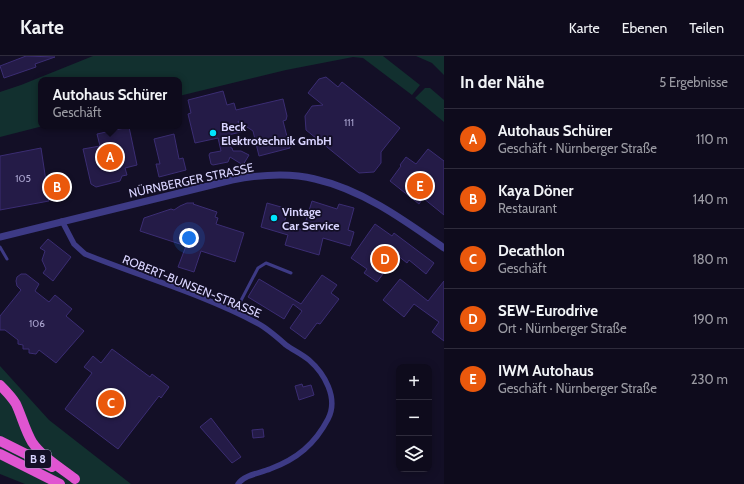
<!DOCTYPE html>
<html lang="de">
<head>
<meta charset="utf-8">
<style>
  body { margin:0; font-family:Cabin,sans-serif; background:#171425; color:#f1f3f6 }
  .controls { position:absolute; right:12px; bottom:12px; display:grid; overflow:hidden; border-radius:8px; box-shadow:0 2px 10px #0003 }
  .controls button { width:36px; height:36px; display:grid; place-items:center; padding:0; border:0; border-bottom:1px solid #2e2b3b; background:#0e0b1c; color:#f1f3f6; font:20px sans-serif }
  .you { position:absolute; left:189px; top:182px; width:14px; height:14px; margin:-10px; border:3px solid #fff; border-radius:50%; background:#1a73e8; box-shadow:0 0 0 6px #1a73e833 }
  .badge { display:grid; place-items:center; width:26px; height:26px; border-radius:50%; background:#ea580c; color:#fff; font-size:13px; font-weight:700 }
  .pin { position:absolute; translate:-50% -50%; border:2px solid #fff; box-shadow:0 1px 4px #0006 }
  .popup { position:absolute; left:38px; top:21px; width:144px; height:52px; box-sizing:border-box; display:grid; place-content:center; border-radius:8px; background:#0e0b1c; filter:drop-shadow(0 1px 3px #0005); font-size:13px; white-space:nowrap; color:#9b9ba3 }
  .popup b { font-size:15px; color:#f1f3f6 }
  .popup::after { content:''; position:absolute; left:50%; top:100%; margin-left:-8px; border:8px solid transparent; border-top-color:#0e0b1c }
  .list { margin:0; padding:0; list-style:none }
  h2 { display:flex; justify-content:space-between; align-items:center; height:52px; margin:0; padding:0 16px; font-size:17px }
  h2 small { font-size:13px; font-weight:400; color:#9b9ba3 }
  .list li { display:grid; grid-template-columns:26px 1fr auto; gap:12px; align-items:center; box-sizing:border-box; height:60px; padding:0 16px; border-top:1px solid #2e2b3b }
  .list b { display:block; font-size:15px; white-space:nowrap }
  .list p { margin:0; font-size:13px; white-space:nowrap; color:#9b9ba3 }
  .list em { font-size:13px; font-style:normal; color:#9b9ba3 }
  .icon { flex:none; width:22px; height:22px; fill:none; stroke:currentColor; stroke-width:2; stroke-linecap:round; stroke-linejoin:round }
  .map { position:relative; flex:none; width:444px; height:428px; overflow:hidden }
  header { display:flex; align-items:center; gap:24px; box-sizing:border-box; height:56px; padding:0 20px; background:#0e0b1c; border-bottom:1px solid #2e2b3b }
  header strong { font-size:19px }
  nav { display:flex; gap:22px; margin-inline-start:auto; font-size:14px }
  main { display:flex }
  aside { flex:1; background:#0e0b1c }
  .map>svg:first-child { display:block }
  .green { fill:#12302f }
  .building { fill:#241b47; stroke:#3b2d73 }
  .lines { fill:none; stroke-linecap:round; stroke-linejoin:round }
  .service { stroke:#3d3a85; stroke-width:3 }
  .minor { stroke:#3d3a85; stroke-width:5.5 }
  .tertiary { stroke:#3d3a85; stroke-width:7 }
  .trunk { stroke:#e055d1; stroke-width:10 }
  .poi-dot { fill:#00e5ff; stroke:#130f26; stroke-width:1.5 }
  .labels { text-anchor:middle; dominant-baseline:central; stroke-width:3.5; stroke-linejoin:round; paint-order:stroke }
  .number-label { font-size:10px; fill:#aca6d1 }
  .shield { fill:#130f26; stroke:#9e99be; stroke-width:1 }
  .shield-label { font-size:11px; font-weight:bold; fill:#d9d4ff }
  .poi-label { font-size:12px; font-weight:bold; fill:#d9d4ff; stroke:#130f26; text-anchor:start }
  .street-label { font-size:12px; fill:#d9d4ff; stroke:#130f26 }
</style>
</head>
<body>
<header>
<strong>Karte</strong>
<nav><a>Karte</a><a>Ebenen</a><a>Teilen</a></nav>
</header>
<main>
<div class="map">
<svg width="444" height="428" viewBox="0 0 444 428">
  <rect width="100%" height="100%" fill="#130f26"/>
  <path class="green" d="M93 0H383L420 29 412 39 363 2 353 1 286 14 179 40V24H41V70H43L0 81V36L21 29Z
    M416 0H444V19L432 7Z
    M425 32H430L444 44V66L415 42Z
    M0 310 49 364 131 428H25L0 418Z"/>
  <path class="building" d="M26 0 55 1 35 8 36 11 4 22 0 10Z
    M326 21 338 31 342 26 400 72 381 96V107L374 116 359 117 306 74 305 60 312 50 323 49 308 37 319 23Z
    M223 35 227 49 234 47 236 54 283 43 287 60 286 64 283 65 290 92 259 100 253 75 238 65 241 76 228 79 231 92H232L233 95H241L249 99 243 109 230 101 228 106 213 109 211 108 209 99 210 97 221 95 218 82 195 87 188 58 191 57 188 44Z
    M129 71 137 109 125 112 127 119 122 120 120 125 96 131 91 128 83 93 100 90 97 78Z
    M174 78 179 103 183 102 186 114 159 121 156 108H160L154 83Z
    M41 92 49 145 0 154V100Z
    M428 93 444 105V159L423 142 419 148 390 125 401 110 400 109 406 101 416 108Z
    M312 145 337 153 339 148 354 152 348 174 354 176 350 190 323 182 319 199 285 189 288 179 261 171 267 147 288 153 284 168 303 174Z
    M187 147H194L193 148 217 156 215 161 218 162 216 168 244 177 235 206 201 195 194 216 178 211 186 190 140 175 144 162 171 153 174 154 180 150Z
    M375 168 392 180 394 177 434 207 426 218 409 204 407 207 397 199 377 226 364 217 367 213 351 202Z
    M48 183 71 201 53 225 43 217 46 213 42 204 45 195 40 192Z
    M21 218H26L39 228 35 235 49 246 55 239 72 253 66 260 84 275 56 307 39 294 36 298 29 297V293H23V289L18 288V284L5 274H0V260L21 234 17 230 16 225 17 221Z
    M322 219 337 229 331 237 339 243 320 268 317 267 305 283 290 272 302 255 293 248 284 263 248 241 259 223 301 248Z
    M400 223 428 245 444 225V285L432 276 439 266 414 248 404 261 383 244Z
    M112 293 150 321 152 318 169 331 161 342 159 340 118 393 65 353 92 317 84 311 93 300 101 307Z
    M302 328 303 331 311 329 314 339 299 344 295 330Z
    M211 362 241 401 232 407 200 371Z
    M263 373 264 381 253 382 252 374Z"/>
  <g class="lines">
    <path class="service" d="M0 191 7 203
      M235 256 258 212 266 207 291 217"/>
    <path class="minor" d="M62 165 74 188 85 198C142 221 202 238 257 267 267 272 277 281 286 289 293 294 302 298 309 304 324 317 339 342 328 363 315 388 297 403 270 413 260 417 244 419 238 428"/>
    <path class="tertiary" d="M0 181 232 124C258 119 288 116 315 123 363 134 404 164 444 192"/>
    <path class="trunk" d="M0 329C6 335 12 341 16 348 22 361 25 374 32 386 42 401 61 412 75 423
      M0 385 52 411
      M0 398 60 428"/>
  </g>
  <g class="poi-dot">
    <circle cx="213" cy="77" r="4"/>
    <circle cx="274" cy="162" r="4"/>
  </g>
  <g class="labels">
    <g class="number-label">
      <text x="349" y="66">111</text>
      <text x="23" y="122">105</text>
      <text x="37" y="267">106</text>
    </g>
    <rect class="shield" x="25" y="394" width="26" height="18" rx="3"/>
    <g class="shield-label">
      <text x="38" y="403">B 8</text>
    </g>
    <g class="poi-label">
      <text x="221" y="70">Beck<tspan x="221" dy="14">Elektrotechnik GmbH</tspan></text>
      <text x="282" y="155">Vintage<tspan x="282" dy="14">Car Service</tspan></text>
    </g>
    <g class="street-label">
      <text transform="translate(191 124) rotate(-12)">NÜRNBERGER STRASSE</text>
      <text transform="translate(192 230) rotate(22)">ROBERT-BUNSEN-STRASSE</text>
    </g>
  </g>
</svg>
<div class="controls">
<button>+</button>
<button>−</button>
<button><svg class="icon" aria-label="layers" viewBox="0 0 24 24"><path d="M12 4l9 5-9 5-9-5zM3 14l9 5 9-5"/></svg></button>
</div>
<div class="you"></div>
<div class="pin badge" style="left:110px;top:101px">A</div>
<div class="popup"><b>Autohaus Schürer</b>Geschäft</div>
<div class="pin badge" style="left:57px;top:131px">B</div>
<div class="pin badge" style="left:111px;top:347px">C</div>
<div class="pin badge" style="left:385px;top:203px">D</div>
<div class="pin badge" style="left:420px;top:130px">E</div>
</div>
<aside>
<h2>In der Nähe<small>5 Ergebnisse</small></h2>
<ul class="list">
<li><span class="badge">A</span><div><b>Autohaus Schürer</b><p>Geschäft · Nürnberger Straße</p></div><em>110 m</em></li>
<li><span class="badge">B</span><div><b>Kaya Döner</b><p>Restaurant</p></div><em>140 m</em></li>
<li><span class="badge">C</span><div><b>Decathlon</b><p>Geschäft</p></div><em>180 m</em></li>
<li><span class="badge">D</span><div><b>SEW-Eurodrive</b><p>Ort · Nürnberger Straße</p></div><em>190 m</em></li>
<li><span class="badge">E</span><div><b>IWM Autohaus</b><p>Geschäft · Nürnberger Straße</p></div><em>230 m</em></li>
</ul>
</aside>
</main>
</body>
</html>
